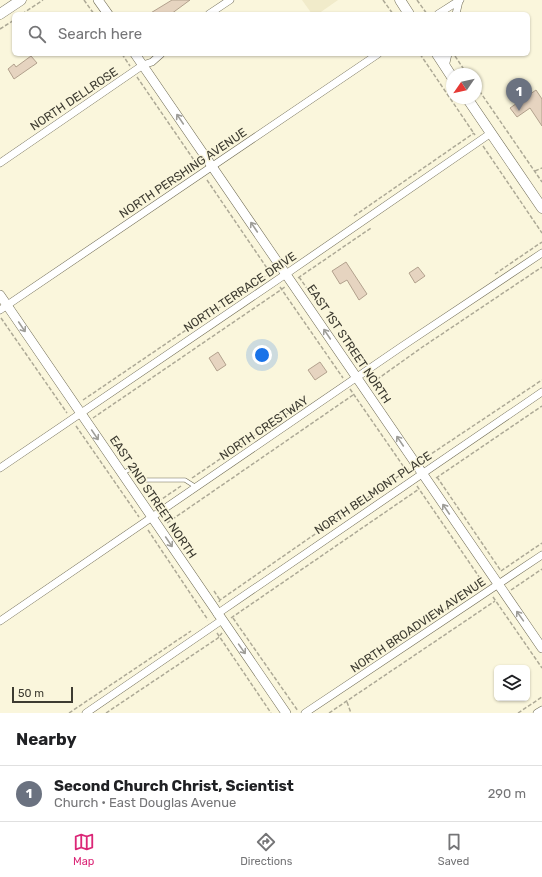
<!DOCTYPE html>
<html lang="en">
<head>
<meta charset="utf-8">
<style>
  body { margin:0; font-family:Rubik,sans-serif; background:#f6f6f6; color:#202124 }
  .controls { position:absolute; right:12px; bottom:12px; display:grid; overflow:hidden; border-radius:6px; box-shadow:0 1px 3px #0004 }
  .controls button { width:36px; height:36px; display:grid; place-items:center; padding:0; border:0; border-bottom:1px solid #e0e0e0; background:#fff; color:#202124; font:20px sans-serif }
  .compass { position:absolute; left:446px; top:68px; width:36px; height:36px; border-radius:50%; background:#fff; box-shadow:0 1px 3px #0004; rotate:236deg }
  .scale { position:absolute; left:12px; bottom:10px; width:61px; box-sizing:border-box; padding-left:4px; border:2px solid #3d3b31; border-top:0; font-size:11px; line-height:14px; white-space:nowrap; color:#3d3b31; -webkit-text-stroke:3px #faf6dc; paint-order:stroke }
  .you { position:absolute; left:262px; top:355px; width:14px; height:14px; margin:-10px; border:3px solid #fff; border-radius:50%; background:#1a73e8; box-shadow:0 0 0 6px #1a73e833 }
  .badge { display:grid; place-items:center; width:26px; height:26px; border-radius:50%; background:#db2777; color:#fff; font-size:13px; font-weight:700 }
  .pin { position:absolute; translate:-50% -33px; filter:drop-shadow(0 1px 2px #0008) }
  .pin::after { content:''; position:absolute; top:21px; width:14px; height:12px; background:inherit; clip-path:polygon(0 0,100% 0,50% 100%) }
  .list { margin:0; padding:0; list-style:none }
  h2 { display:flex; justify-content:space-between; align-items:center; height:52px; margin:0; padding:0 16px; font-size:17px }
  h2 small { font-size:13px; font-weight:400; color:#757577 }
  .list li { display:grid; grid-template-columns:26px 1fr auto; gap:12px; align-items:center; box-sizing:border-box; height:56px; padding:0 16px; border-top:1px solid #e0e0e0 }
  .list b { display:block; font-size:15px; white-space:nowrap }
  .list p { margin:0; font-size:13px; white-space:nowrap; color:#757577 }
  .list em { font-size:13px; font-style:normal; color:#757577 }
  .icon { flex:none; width:22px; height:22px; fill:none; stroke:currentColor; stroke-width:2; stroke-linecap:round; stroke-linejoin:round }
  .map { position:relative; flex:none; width:542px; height:713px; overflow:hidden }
  .search { position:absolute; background:#fff; box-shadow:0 1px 3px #0004; left:12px; right:12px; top:12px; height:44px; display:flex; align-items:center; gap:10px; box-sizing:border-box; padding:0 14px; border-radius:6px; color:#757577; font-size:15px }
  .sheet { height:108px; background:#fff }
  nav { display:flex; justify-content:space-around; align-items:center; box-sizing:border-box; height:56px; border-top:1px solid #e0e0e0; background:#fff; font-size:11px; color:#757577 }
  nav a { display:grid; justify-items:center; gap:2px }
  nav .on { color:#db2777 }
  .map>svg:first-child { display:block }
  .built { fill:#f1ebca }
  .building { fill:#e6d4c0; stroke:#b2a18d }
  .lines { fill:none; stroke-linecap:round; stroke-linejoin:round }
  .service-casing { stroke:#6f6b55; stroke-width:4.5 }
  .minor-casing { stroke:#6f6b55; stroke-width:8 }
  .tertiary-casing { stroke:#6f6b55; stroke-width:10 }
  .secondary-casing { stroke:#6f6b55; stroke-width:11 }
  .path { stroke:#ada996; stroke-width:1.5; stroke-dasharray:4 2; stroke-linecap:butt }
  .service { stroke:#fff; stroke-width:3.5 }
  .minor { stroke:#fff; stroke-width:7 }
  .tertiary { stroke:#fff; stroke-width:9 }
  .secondary { stroke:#fff; stroke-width:10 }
  .oneway { stroke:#9e9d98 }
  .labels { text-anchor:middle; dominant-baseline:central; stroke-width:3; stroke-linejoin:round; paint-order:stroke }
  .street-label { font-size:12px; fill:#3d3b31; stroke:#faf6dc }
</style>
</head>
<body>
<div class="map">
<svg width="542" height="713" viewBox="0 0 542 713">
  <rect width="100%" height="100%" fill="#faf6dc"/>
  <path class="built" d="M302 0H338L318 14H312Z"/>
  <path class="building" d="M172 0H190L171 14H149Z
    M31 56 37 63 14 79 8 69 14 64 16 67Z
    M536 90 542 99V126L530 108 517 117 510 108Z
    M346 262 367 294 359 300 347 280 340 284 332 271Z
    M418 267 425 276 415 283 409 273Z
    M218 352 226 365 217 371 209 358Z
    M320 362 327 372 315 380 308 370Z"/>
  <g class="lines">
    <g class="service-casing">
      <path id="service" d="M123 473 134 467 145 480H185L196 487"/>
    </g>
    <g class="minor-casing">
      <path id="minor" d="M209 14 230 0
        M438 14 460 0
        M456 14 459 1 457 0
        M445 67 448 54
        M0 163 143 65 152 62 161 54
        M0 310 378 54
        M0 468 286 274 491 133
        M217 614 542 392
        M0 621 401 347 542 253
        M86 713 222 620
        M305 713 542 555
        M537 713 542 710"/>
    </g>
    <g class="tertiary-casing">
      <path id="tertiary" d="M98 0 108 14
        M135 54 542 648
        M0 295 286 713"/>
    </g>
    <g class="secondary-casing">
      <path id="secondary" d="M400 0 409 14
        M0 14 21 0
        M437 54 452 77
        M467 98 542 208"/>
    </g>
    <path class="path" d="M84 0 94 14
      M383 0 393 14
      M417 0 427 14
      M22 14 43 0
      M0 29 14 20
      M122 54 130 66
      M420 54 475 135
      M455 56 467 74
      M137 77 198 166
      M476 86 542 182
      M483 146 542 233
      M535 171 542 168
      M207 180 271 274
      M354 216 474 133
      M495 274 542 242
      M299 277 313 297
      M298 278 371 228
      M280 287 343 378
      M1 318 67 413
      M372 383 421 348 542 267
      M350 389 408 473
      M83 400 273 271
      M93 418 285 287
      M76 426 139 517
      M422 460 542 380
      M437 477 501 571
      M192 478 297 407
      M436 478 542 406
      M417 486 484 584
      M153 505 181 486
      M167 523 353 395
      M148 530 208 620
      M501 571 542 543
      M511 590 542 569
      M214 591 220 600
      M493 597 542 668
      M219 602 220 600 409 469
      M445 610 484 582
      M231 618 419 489
      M233 618 298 711
      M217 633 271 713
      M347 702 351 713
      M69 713 191 631
      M106 713 218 638 222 633
      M329 713 495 601
      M518 713 542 697"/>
    <use href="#service" class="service"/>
    <use href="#minor" class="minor"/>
    <use href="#tertiary" class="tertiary"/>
    <use href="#secondary" class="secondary"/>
  </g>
  <defs><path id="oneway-shaft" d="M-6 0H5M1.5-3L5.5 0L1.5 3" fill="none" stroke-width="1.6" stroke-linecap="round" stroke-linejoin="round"/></defs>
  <g class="oneway">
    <use href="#oneway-shaft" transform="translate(180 119) rotate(-124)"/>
    <use href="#oneway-shaft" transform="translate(254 227) rotate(-124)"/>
    <use href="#oneway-shaft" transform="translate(22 327) rotate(56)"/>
    <use href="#oneway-shaft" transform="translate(327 334) rotate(-124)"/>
    <use href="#oneway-shaft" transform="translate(95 435) rotate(56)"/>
    <use href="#oneway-shaft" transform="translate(400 441) rotate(-124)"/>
    <use href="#oneway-shaft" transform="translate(446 509) rotate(-124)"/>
    <use href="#oneway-shaft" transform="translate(169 542) rotate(56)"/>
    <use href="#oneway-shaft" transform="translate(520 616) rotate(-125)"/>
    <use href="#oneway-shaft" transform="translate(242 649) rotate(55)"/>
  </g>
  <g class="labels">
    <g class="street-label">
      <text transform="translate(74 99) rotate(-34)">NORTH DELLROSE</text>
      <text transform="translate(183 173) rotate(-34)">NORTH PERSHING AVENUE</text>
      <text transform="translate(240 292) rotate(-34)">NORTH TERRACE DRIVE</text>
      <text transform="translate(349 344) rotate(56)">EAST 1ST STREET NORTH</text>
      <text transform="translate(264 428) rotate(-34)">NORTH CRESTWAY</text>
      <text transform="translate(373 493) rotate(-34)">NORTH BELMONT PLACE</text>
      <text transform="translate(153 497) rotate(56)">EAST 2ND STREET NORTH</text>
      <text transform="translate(418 625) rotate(-34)">NORTH BROADVIEW AVENUE</text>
    </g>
  </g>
</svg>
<div class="controls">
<button><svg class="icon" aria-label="layers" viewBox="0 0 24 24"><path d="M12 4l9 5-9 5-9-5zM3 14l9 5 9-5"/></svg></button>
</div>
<svg class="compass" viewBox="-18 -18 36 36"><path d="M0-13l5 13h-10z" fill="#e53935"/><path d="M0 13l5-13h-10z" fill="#757577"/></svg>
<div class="scale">50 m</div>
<div class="you"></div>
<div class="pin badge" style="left:519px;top:111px;background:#6b7280">1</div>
<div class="search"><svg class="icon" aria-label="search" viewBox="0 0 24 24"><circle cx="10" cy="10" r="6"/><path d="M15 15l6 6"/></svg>Search here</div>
</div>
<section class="sheet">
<h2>Nearby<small></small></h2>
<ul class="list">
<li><span class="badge" style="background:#6b7280">1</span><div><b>Second Church Christ, Scientist</b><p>Church · East Douglas Avenue</p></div><em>290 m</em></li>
</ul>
</section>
<nav>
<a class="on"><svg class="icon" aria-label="map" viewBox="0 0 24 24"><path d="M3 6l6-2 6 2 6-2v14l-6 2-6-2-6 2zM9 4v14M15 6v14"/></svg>Map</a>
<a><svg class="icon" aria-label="directions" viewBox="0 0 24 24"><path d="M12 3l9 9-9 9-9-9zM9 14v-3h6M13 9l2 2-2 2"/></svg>Directions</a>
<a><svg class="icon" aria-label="saved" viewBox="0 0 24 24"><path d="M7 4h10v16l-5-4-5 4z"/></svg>Saved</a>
</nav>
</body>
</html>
